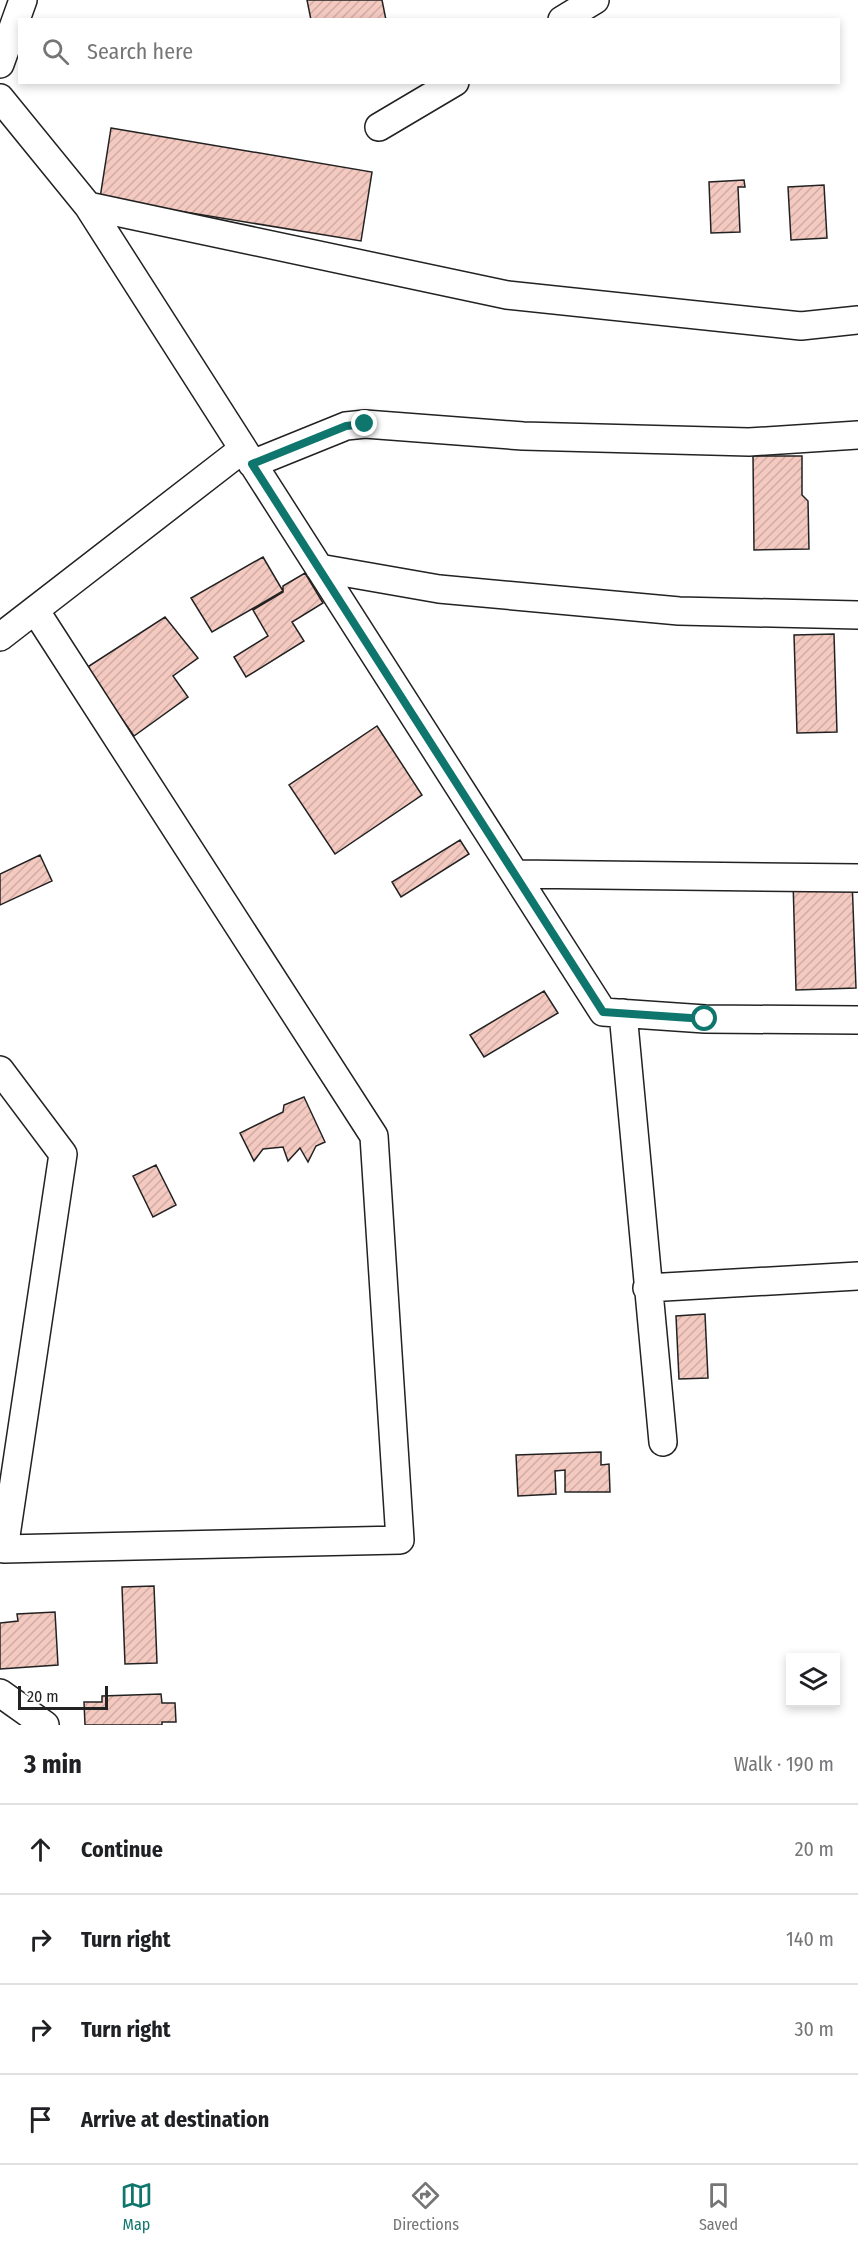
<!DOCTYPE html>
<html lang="en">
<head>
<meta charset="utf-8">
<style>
  body { margin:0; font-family:"Fira Sans Condensed",sans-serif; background:#f2f2f2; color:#202124 }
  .controls { position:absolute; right:18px; bottom:18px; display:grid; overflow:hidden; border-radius:0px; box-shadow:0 3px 9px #0003 }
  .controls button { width:54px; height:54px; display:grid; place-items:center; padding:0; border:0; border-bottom:2px solid #e0e0e0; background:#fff; color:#202124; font:30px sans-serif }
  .scale { position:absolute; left:18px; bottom:15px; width:90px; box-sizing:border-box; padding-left:6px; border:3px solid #222; border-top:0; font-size:16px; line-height:21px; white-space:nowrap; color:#222; -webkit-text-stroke:4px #fff; paint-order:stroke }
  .stop { position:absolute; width:18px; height:18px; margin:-14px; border:4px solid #0f766e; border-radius:50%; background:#fff }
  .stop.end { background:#0f766e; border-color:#fff; box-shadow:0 2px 6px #0008 }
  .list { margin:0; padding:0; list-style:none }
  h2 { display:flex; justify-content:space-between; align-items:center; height:78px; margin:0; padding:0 24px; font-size:26px }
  h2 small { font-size:20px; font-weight:400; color:#757577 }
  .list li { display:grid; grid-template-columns:39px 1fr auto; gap:18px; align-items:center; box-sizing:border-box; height:90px; padding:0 24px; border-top:2px solid #e0e0e0 }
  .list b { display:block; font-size:22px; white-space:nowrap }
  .list em { font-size:20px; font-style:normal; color:#757577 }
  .icon { flex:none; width:33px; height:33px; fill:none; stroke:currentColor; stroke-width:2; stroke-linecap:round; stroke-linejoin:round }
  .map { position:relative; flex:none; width:858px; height:1725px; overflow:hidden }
  .search { position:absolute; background:#fff; box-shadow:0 3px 9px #0003; left:18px; right:18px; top:18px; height:66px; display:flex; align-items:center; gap:15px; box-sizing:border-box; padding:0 21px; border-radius:0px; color:#757577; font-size:22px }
  .sheet { height:438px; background:#fff }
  nav { display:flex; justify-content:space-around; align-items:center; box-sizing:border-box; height:84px; border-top:2px solid #e0e0e0; background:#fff; font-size:16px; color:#757577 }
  nav a { display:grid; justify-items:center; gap:3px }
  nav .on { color:#0f766e }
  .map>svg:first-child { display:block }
  .building { fill:url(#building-hatch); stroke:#222; stroke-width:1.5 }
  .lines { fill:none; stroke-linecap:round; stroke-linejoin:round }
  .minor-casing { stroke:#222; stroke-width:30 }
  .minor { stroke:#fff; stroke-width:27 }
  .route { stroke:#0f766e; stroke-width:8 }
</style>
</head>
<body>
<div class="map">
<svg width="858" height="1725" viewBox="0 0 858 1725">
  <defs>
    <pattern id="building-hatch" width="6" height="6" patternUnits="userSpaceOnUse" patternTransform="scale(1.5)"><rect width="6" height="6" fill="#f3c9c0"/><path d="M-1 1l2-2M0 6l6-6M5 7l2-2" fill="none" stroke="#d0aca5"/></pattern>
  </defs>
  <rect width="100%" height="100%" fill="#fff"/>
  <path class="building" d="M307 0H382L386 20H311Z
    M111 128 372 172 361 241 100 198Z
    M744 180 745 187H738L740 232 711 233 709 182Z
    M824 185 827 238 791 240 788 187Z
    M753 456H802V495L808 501 809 549 754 550Z
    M263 557 283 591 212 632 191 598Z
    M305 573 323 603 292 622 304 641 246 677 234 657 268 636 253 610 283 592V586Z
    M165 617 198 658 173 676 188 697 134 736 86 668Z
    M834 634 837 732 797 733 794 635Z
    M377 726 422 795 335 854 289 785Z
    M460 840 469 854 401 897 392 882Z
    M40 855 52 881 0 905V874Z
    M852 878 856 988 796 990 793 880Z
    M544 991 558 1013 484 1057 470 1035Z
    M304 1097 325 1142 316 1146 308 1162 300 1148 288 1161 283 1147 263 1149 254 1161 240 1133 283 1112 284 1105Z
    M156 1165 176 1205 153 1217 133 1176Z
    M705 1314 708 1378 679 1379 676 1316Z
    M601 1452V1465L609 1464 610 1492H565V1470L555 1471 556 1494 518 1496 516 1455Z
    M154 1586 157 1663 125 1664 122 1587Z
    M55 1612 58 1665 0 1669V1623L18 1621 17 1614Z
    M161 1694 162 1703H175L176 1722H162V1725H85L84 1702H102V1696Z"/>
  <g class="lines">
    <g class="minor-casing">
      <path id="minor" d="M562 20 595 0
        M0 64 23 0
        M0 98 88 206 603 1012 705 1019 858 1020
        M379 127 455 82
        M88 206 507 295 801 326 858 320
        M252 464 346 426 365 424 523 436 749 442 858 435
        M319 568 439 589 679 611 858 615
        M0 637 243 449
        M515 874 858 878
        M623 1013 663 1442
        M0 1070 63 1154 4 1549 400 1540 374 1136 35 610
        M647 1288 858 1276
        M0 1693 45 1725"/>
    </g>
    <use href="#minor" class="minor"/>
  </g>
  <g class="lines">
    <path class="route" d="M365 424 346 426 252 464 603 1012 705 1019"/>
  </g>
</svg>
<div class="controls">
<button><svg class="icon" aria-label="layers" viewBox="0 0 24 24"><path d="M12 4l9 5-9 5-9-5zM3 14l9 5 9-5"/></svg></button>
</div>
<div class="scale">20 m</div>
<div class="stop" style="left:705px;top:1019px"></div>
<div class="stop end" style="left:365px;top:424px"></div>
<div class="search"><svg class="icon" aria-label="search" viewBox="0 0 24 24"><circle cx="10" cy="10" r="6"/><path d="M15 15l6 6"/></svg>Search here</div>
</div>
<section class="sheet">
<h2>3 min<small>Walk · 190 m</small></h2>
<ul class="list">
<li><svg class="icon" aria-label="ahead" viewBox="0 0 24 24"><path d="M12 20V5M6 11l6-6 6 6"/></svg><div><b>Continue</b></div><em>20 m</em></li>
<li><svg class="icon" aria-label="right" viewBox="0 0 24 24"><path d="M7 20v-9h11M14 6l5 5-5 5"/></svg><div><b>Turn right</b></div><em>140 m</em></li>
<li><svg class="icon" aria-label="right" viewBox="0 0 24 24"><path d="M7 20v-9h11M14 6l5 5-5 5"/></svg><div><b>Turn right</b></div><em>30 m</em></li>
<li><svg class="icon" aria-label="arrive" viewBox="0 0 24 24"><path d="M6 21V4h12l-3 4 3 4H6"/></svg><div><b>Arrive at destination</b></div></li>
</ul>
</section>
<nav>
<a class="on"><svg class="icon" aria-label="map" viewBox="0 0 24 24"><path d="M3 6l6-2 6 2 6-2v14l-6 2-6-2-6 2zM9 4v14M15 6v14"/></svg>Map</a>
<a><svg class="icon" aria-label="directions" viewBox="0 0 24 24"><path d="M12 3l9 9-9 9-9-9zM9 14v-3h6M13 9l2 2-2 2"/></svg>Directions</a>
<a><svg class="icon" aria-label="saved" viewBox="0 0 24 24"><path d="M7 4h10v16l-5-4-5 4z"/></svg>Saved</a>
</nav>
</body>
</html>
